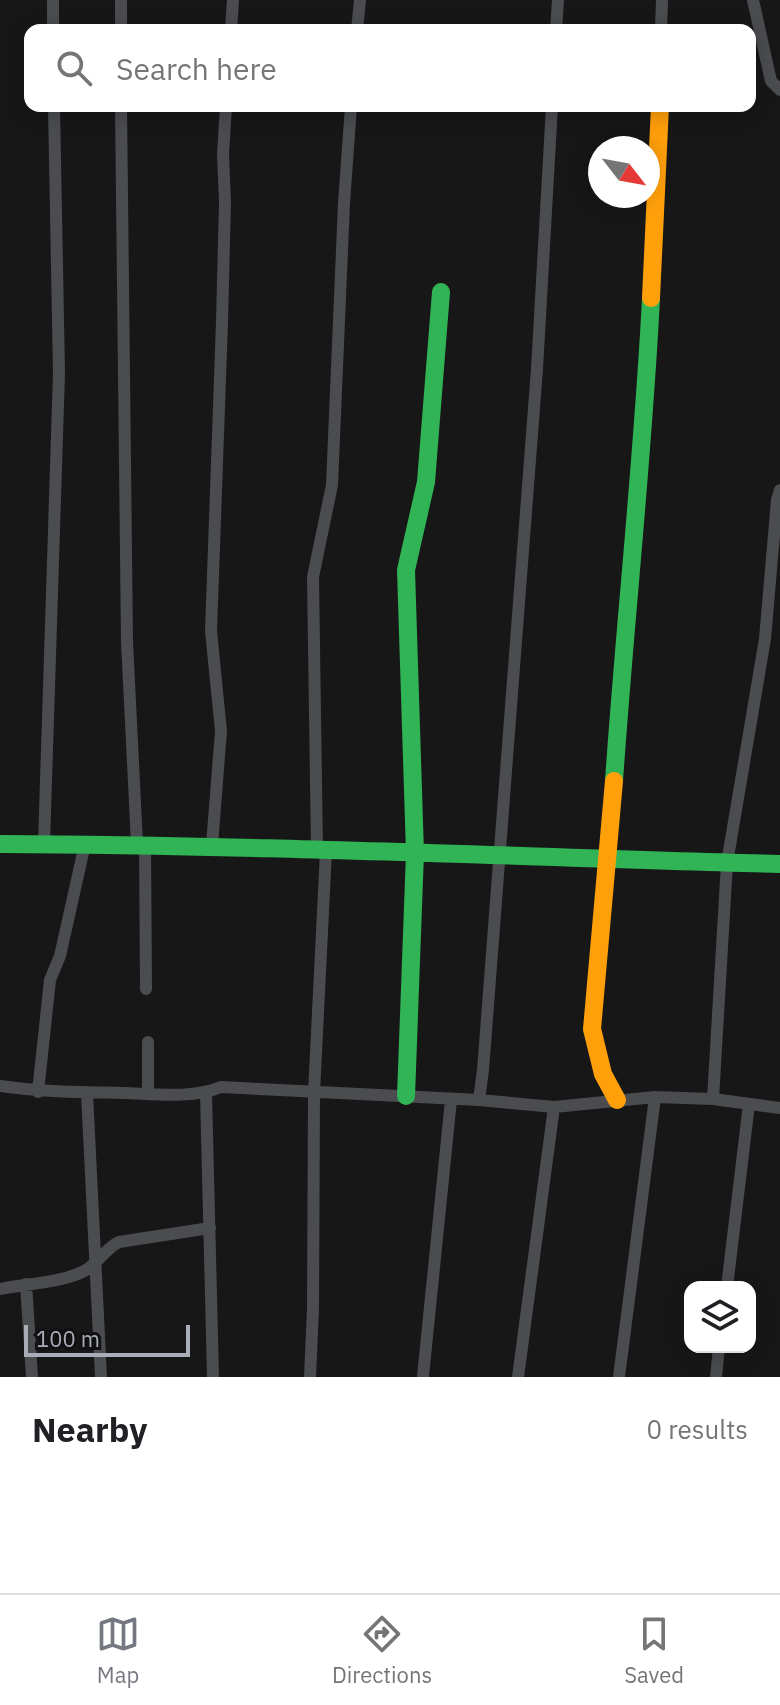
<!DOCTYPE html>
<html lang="en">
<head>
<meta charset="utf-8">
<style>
  body { margin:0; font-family:"IBM Plex Sans",sans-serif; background:#f2f2f2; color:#202124 }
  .controls { position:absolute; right:24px; bottom:24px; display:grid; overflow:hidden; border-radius:16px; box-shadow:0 4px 20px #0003 }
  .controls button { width:72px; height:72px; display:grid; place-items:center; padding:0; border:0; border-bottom:2px solid #e0e0e0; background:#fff; color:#202124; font:40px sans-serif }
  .compass { position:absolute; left:588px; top:136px; width:72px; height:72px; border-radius:50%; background:#fff; box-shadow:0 4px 20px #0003; rotate:121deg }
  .scale { position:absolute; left:24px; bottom:20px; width:166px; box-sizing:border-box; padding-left:8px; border:4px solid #a8adb8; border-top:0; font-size:22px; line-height:28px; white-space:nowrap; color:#a8adb8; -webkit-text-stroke:6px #111113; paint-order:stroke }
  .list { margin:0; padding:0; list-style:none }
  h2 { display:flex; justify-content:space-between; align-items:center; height:104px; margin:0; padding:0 32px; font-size:34px }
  h2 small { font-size:26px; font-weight:400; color:#757577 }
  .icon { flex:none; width:44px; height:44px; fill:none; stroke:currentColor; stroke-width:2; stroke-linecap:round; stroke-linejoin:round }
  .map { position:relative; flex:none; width:780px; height:1377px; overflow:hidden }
  .search { position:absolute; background:#fff; box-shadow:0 4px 20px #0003; left:24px; right:24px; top:24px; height:88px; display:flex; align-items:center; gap:20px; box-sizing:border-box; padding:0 28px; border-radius:16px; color:#757577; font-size:30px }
  .sheet { height:216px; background:#fff }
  nav { display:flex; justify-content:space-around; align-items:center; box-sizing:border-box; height:112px; border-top:2px solid #e0e0e0; background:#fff; font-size:22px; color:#757577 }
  nav a { display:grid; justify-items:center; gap:4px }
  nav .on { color:#757880 }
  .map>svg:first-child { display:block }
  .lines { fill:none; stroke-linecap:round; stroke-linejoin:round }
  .street { stroke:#4b4c50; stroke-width:12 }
  .fast { stroke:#30b455; stroke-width:18 }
  .slow { stroke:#ff9f0a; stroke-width:18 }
</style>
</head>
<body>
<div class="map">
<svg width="780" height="1377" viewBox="0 0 780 1377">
  <rect width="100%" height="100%" fill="#171717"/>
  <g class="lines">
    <path class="street" d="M53 0V30
      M753 0 771 81 780 90
      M121 30V0
      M231 30 233 0
      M357 30 360 0
      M556 30 558 0
      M661 30 662 0
      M121 106 127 642 137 844
      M44 844 59 373 54 106
      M145 844 146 989
      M212 845 221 731 211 631 222 322 225 202 223 154 226 106
      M317 850 313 577 332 485 344 203 351 106
      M148 1042V1094
      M0 1086C41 1092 82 1092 123 1093 155 1094 192 1099 221 1087L479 1100 554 1107 655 1097 713 1099 780 1108
      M38 1092 50 980 60 956 85 844
      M87 1093 101 1377
      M206 1093 213 1377
      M713 1099 727 863 765 639 777 500 780 490
      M479 1100 483 1070 537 369 552 106
      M26 1284 32 1377
      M727 1287 749 1104
      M0 1289C24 1284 66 1282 86 1270 99 1262 106 1248 119 1242L210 1228
      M423 1376 451 1100
      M310 1377 313 1309 314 1093 326 851
      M518 1377 554 1107
      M619 1377 655 1097
      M716 1377 719 1347"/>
    <path class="fast" d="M614 781C625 620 643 459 651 298
      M0 844C260 845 520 857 780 864
      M406 1096 415 853 406 570 426 482 441 292"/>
    <path class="slow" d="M651 298 660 106
      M614 781 592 1029 603 1074 617 1100"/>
  </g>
</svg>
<div class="controls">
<button><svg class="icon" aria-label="layers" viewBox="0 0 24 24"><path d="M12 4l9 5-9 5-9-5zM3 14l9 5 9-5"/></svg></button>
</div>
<svg class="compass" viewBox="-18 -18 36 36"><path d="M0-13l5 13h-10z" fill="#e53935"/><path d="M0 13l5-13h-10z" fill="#757577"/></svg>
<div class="scale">100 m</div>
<div class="search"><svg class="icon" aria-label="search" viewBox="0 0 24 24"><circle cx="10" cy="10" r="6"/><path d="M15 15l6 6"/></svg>Search here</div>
</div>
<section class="sheet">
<h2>Nearby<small>0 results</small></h2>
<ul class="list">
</ul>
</section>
<nav>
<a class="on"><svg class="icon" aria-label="map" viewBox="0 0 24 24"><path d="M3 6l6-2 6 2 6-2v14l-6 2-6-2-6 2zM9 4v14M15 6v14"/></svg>Map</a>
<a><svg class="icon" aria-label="directions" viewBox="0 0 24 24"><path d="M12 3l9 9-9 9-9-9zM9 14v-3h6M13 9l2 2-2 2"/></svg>Directions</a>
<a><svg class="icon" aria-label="saved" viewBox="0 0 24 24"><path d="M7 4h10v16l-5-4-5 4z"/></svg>Saved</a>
</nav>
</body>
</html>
